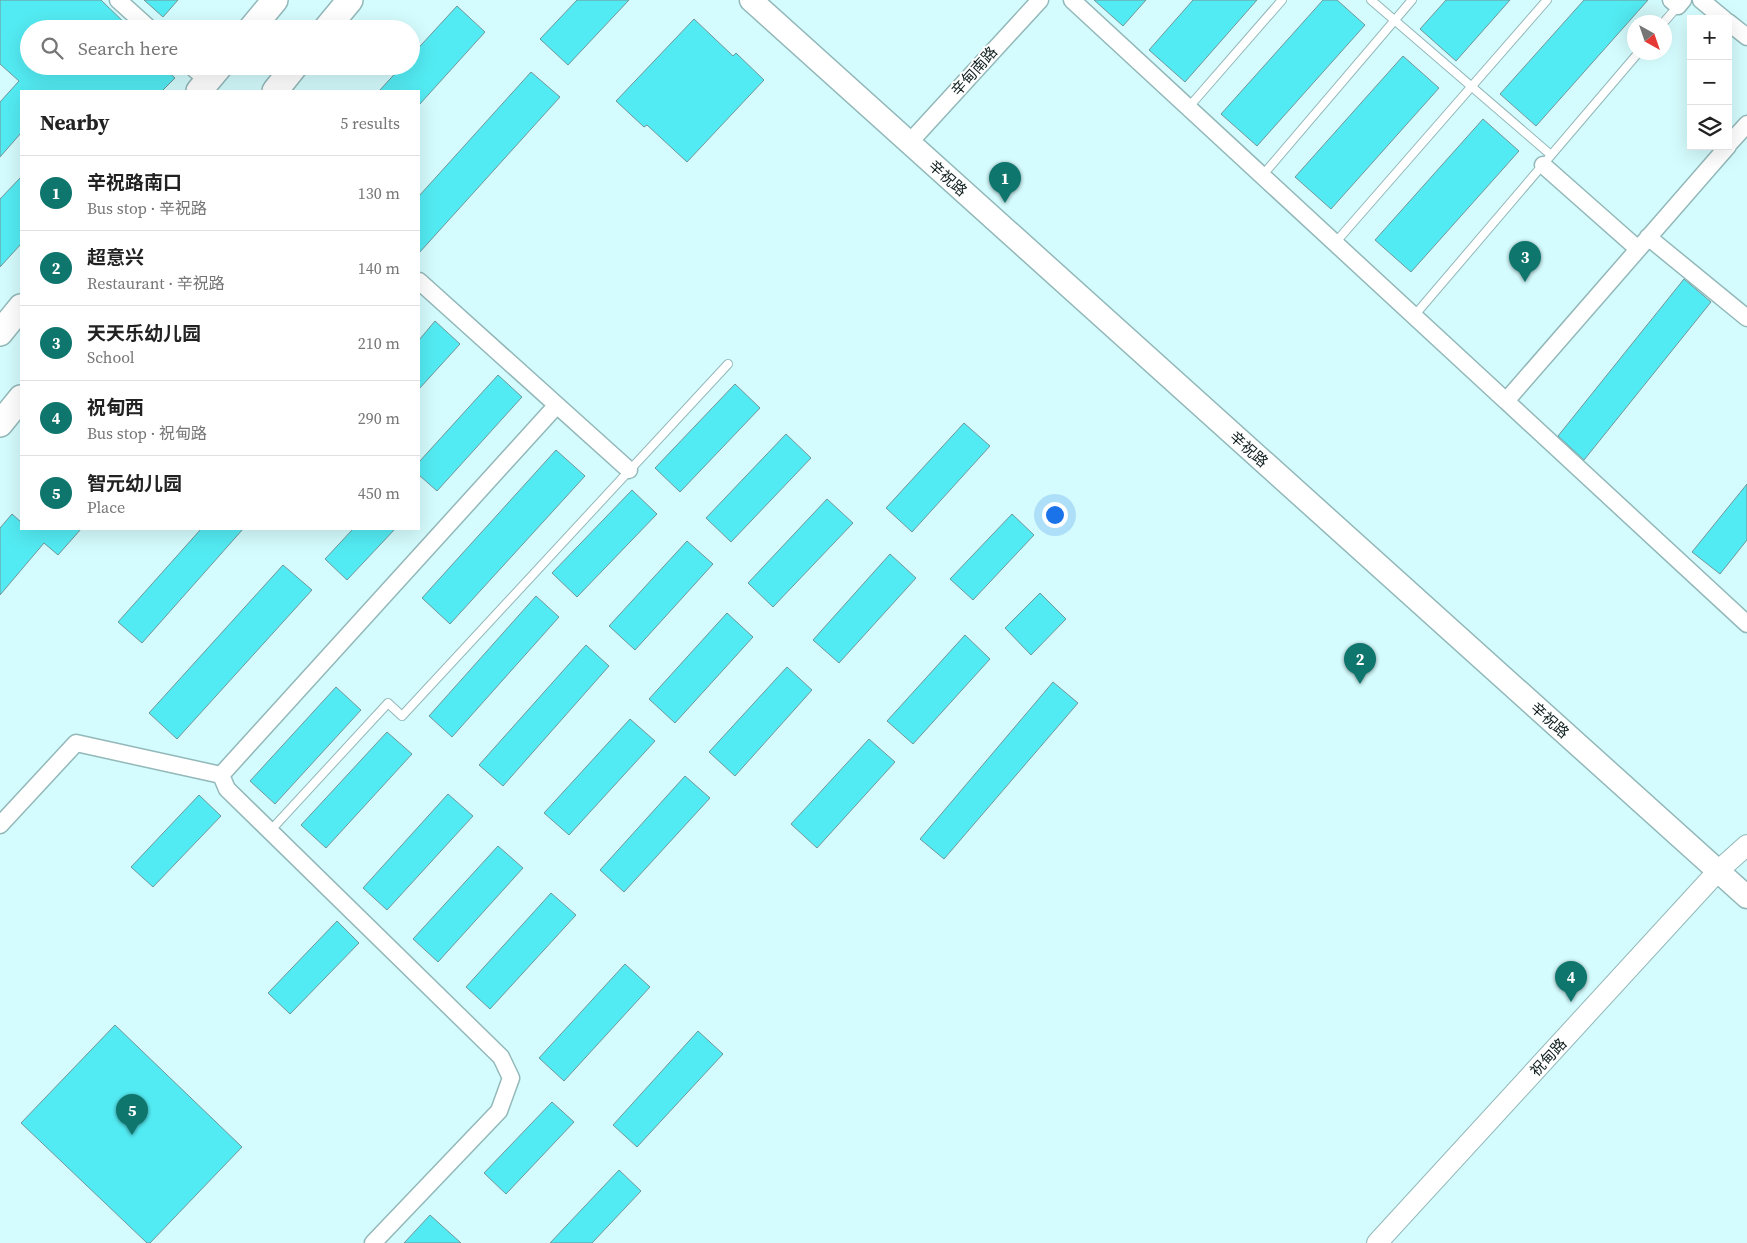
<!DOCTYPE html>
<html lang="en">
<head>
<meta charset="utf-8">
<style>
  body { margin:0; font-family:"Source Serif 4","Noto Sans SC",serif; background:#f2f2f2; color:#222 }
  .controls { position:absolute; right:15px; top:15px; display:grid; overflow:hidden; border-radius:0px; box-shadow:0 5px 20px #0002 }
  .controls button { width:45px; height:45px; display:grid; place-items:center; padding:0; border:0; border-bottom:1px solid #e0e0e0; background:#fff; color:#222; font:25px sans-serif }
  .compass { position:absolute; left:1627px; top:15px; width:45px; height:45px; border-radius:50%; background:#fff; box-shadow:0 5px 20px #0002; rotate:140deg }
  .you { position:absolute; left:1054px; top:514px; width:18px; height:18px; margin:-12px; border:4px solid #fff; border-radius:50%; background:#1a73e8; box-shadow:0 0 0 8px #1a73e833 }
  .badge { display:grid; place-items:center; width:32px; height:32px; border-radius:50%; background:#0f766e; color:#fff; font-size:16px; font-weight:700 }
  .pin { position:absolute; translate:-50% -41px; filter:drop-shadow(0 1px 2px #0008) }
  .pin::after { content:''; position:absolute; top:26px; width:18px; height:15px; background:inherit; clip-path:polygon(0 0,100% 0,50% 100%) }
  .list { margin:0; padding:0; list-style:none }
  h2 { display:flex; justify-content:space-between; align-items:center; height:65px; margin:0; padding:0 20px; font-size:21px }
  h2 small { font-size:16px; font-weight:400; color:#767676 }
  .list li { display:grid; grid-template-columns:32px 1fr auto; gap:15px; align-items:center; box-sizing:border-box; height:75px; padding:0 20px; border-top:1px solid #e0e0e0 }
  .list b { display:block; font-size:19px; white-space:nowrap }
  .list p { margin:0; font-size:16px; white-space:nowrap; color:#767676 }
  .list em { font-size:16px; font-style:normal; color:#767676 }
  .icon { flex:none; width:28px; height:28px; fill:none; stroke:currentColor; stroke-width:2; stroke-linecap:round; stroke-linejoin:round }
  .map { position:relative; flex:none; width:1747px; height:1243px; overflow:hidden }
  .search { position:absolute; background:#fff; box-shadow:0 5px 20px #0002; left:20px; top:20px; width:400px; height:55px; display:flex; align-items:center; gap:12px; box-sizing:border-box; padding:0 18px; border-radius:28px; color:#767676; font-size:19px }
  .panel { position:absolute; background:#fff; box-shadow:0 5px 20px #0002; left:20px; top:90px; width:400px; height:440px; border-radius:0px }
  .map>svg:first-child { display:block }
  .building { fill:#53ebf3; stroke:#729698 }
  .lines { fill:none; stroke-linecap:round; stroke-linejoin:round }
  .service-casing { stroke:#93b8b9; stroke-width:10 }
  .minor-casing { stroke:#93b8b9; stroke-width:19 }
  .tertiary-casing { stroke:#93b8b9; stroke-width:22 }
  .secondary-casing { stroke:#93b8b9; stroke-width:25 }
  .primary-casing { stroke:#93b8b9; stroke-width:28 }
  .service { stroke:#fff; stroke-width:8 }
  .minor { stroke:#fff; stroke-width:16 }
  .tertiary { stroke:#fff; stroke-width:20 }
  .secondary { stroke:#fff; stroke-width:22 }
  .primary { stroke:#fff; stroke-width:25 }
  .labels { text-anchor:middle; dominant-baseline:central; stroke-width:4; stroke-linejoin:round; paint-order:stroke }
  .street-label { font-size:15px; fill:#111f20; stroke:#fff }
</style>
</head>
<body>
<div class="map">
<svg width="1747" height="1243" viewBox="0 0 1747 1243">
  <rect width="100%" height="100%" fill="#d4fbfd"/>
  <path class="building" d="M0 0H101L131 29H29V66H162L175 78 162 91H21V133L0 157V102L19 81 0 64Z
    M144 0H178L163 17Z
    M577 0H629L568 65 540 39Z
    M1094 0H1146L1123 26Z
    M1193 0H1257L1185 82 1149 50Z
    M1323 0H1337L1365 25 1257 146 1221 114Z
    M1446 0H1510L1456 61 1420 29Z
    M1584 0H1648L1536 126 1500 94Z
    M457 6 485 32 419 105V91H379L402 66H411V56Z
    M694 19 733 56 736 53 764 80 687 162 647 125 644 127 616 101Z
    M1403 56 1439 88 1331 209 1295 177Z
    M531 72 560 97 419 253V196Z
    M1483 119 1519 151 1411 272 1375 240Z
    M21 177V244L0 267V199Z
    M1684 279 1711 302 1584 460 1558 436Z
    M435 321 460 344 419 389V340Z
    M498 375 522 397 437 491 419 475V462Z
    M735 384 760 408 680 492 655 468Z
    M964 423 990 446 912 532 886 508Z
    M786 434 811 458 731 542 706 518Z
    M556 450 585 476 450 624 422 598Z
    M1747 484V540L1720 574 1692 552Z
    M632 490 657 514 577 597 552 573Z
    M827 499 853 523 773 607 748 583Z
    M12 514 21 522V529H81L58 555 44 543 0 595V528Z
    M1012 514 1034 535 973 600 950 579Z
    M201 529H243L142 643 118 622Z
    M353 529H395L347 580 325 559Z
    M687 541 713 564 635 650 609 626Z
    M890 554 916 578 839 663 813 640Z
    M283 565 312 590 177 739 149 713Z
    M1040 593 1066 619 1031 655 1005 628Z
    M536 596 559 617 452 737 429 716Z
    M727 613 753 637 675 723 649 699Z
    M965 635 990 659 913 744 887 721Z
    M586 645 609 666 503 786 479 765Z
    M787 667 812 690 735 776 709 752Z
    M1053 682 1078 703 944 859 920 839Z
    M336 687 361 710 275 804 250 781Z
    M630 719 655 741 569 835 544 813Z
    M387 732 412 754 326 848 301 825Z
    M869 739 895 762 817 848 791 824Z
    M685 776 710 798 624 892 600 870Z
    M448 794 473 816 387 910 363 888Z
    M199 795 221 816 153 887 131 867Z
    M498 846 523 868 438 962 413 939Z
    M551 893 576 915 490 1009 466 987Z
    M337 921 359 943 290 1014 268 993Z
    M625 964 650 987 564 1081 539 1058Z
    M115 1025 242 1147 150 1243H147L21 1123Z
    M698 1031 723 1054 637 1147 613 1125Z
    M552 1102 574 1122 506 1194 484 1173Z
    M619 1170 641 1191 592 1243H550Z
    M430 1215 461 1243H404Z"/>
  <g class="lines">
    <g class="service-casing">
      <path id="service" d="M1371 0 1551 155
        M1664 22 1678 6
        M1188 108 1282 0
        M1262 176 1412 0
        M1335 243 1547 0
        M1414 316 1639 52
        M270 831 388 703 402 716 728 364"/>
    </g>
    <g class="minor-casing">
      <path id="minor" d="M118 0 150 29
        M1072 0 1506 401 1728 146
        M1671 0 1678 6 1683 0
        M1701 0 1724 19
        M1728 22 1747 37
        M191 66 208 81
        M909 143 1040 0
        M1728 145 1747 124
        M1543 165 1638 249
        M1648 237 1747 318
        M419 281 629 470
        M1506 401 1747 624
        M221 775 227 789 501 1057 511 1078 499 1111 373 1243
        M0 825 76 743 221 775 556 406"/>
    </g>
    <g class="tertiary-casing">
      <path id="tertiary" d="M1377 1243 1718 871 1747 845"/>
    </g>
    <g class="secondary-casing">
      <path id="secondary" d="M751 0 1747 897"/>
    </g>
    <g class="primary-casing">
      <path id="primary" d="M251 29 275 0
        M326 29 350 0
        M199 91 220 66
        M275 91 295 66
        M0 333 21 307
        M0 424 21 398"/>
    </g>
    <use href="#service" class="service"/>
    <use href="#minor" class="minor"/>
    <use href="#tertiary" class="tertiary"/>
    <use href="#secondary" class="secondary"/>
    <use href="#primary" class="primary"/>
  </g>
  <g class="labels">
    <g class="street-label">
      <text transform="translate(974 71) rotate(-48)">辛甸南路</text>
      <text transform="translate(948 178) rotate(42)">辛祝路</text>
      <text transform="translate(1249 449) rotate(42)">辛祝路</text>
      <text transform="translate(1550 720) rotate(42)">辛祝路</text>
      <text transform="translate(1548 1057) rotate(-47)">祝甸路</text>
    </g>
  </g>
</svg>
<div class="controls">
<button>+</button>
<button>−</button>
<button><svg class="icon" aria-label="layers" viewBox="0 0 24 24"><path d="M12 4l9 5-9 5-9-5zM3 14l9 5 9-5"/></svg></button>
</div>
<svg class="compass" viewBox="-18 -18 36 36"><path d="M0-13l5 13h-10z" fill="#e53935"/><path d="M0 13l5-13h-10z" fill="#767676"/></svg>
<div class="you"></div>
<div class="pin badge" style="left:1005px;top:203px">1</div>
<div class="pin badge" style="left:1360px;top:684px">2</div>
<div class="pin badge" style="left:1525px;top:282px">3</div>
<div class="pin badge" style="left:1571px;top:1002px">4</div>
<div class="pin badge" style="left:132px;top:1135px">5</div>
<div class="search"><svg class="icon" aria-label="search" viewBox="0 0 24 24"><circle cx="10" cy="10" r="6"/><path d="M15 15l6 6"/></svg>Search here</div>
<section class="panel">
<h2>Nearby<small>5 results</small></h2>
<ul class="list">
<li><span class="badge">1</span><div><b>辛祝路南口</b><p>Bus stop · 辛祝路</p></div><em>130 m</em></li>
<li><span class="badge">2</span><div><b>超意兴</b><p>Restaurant · 辛祝路</p></div><em>140 m</em></li>
<li><span class="badge">3</span><div><b>天天乐幼儿园</b><p>School</p></div><em>210 m</em></li>
<li><span class="badge">4</span><div><b>祝甸西</b><p>Bus stop · 祝甸路</p></div><em>290 m</em></li>
<li><span class="badge">5</span><div><b>智元幼儿园</b><p>Place</p></div><em>450 m</em></li>
</ul>
</section>
</div>
</body>
</html>
